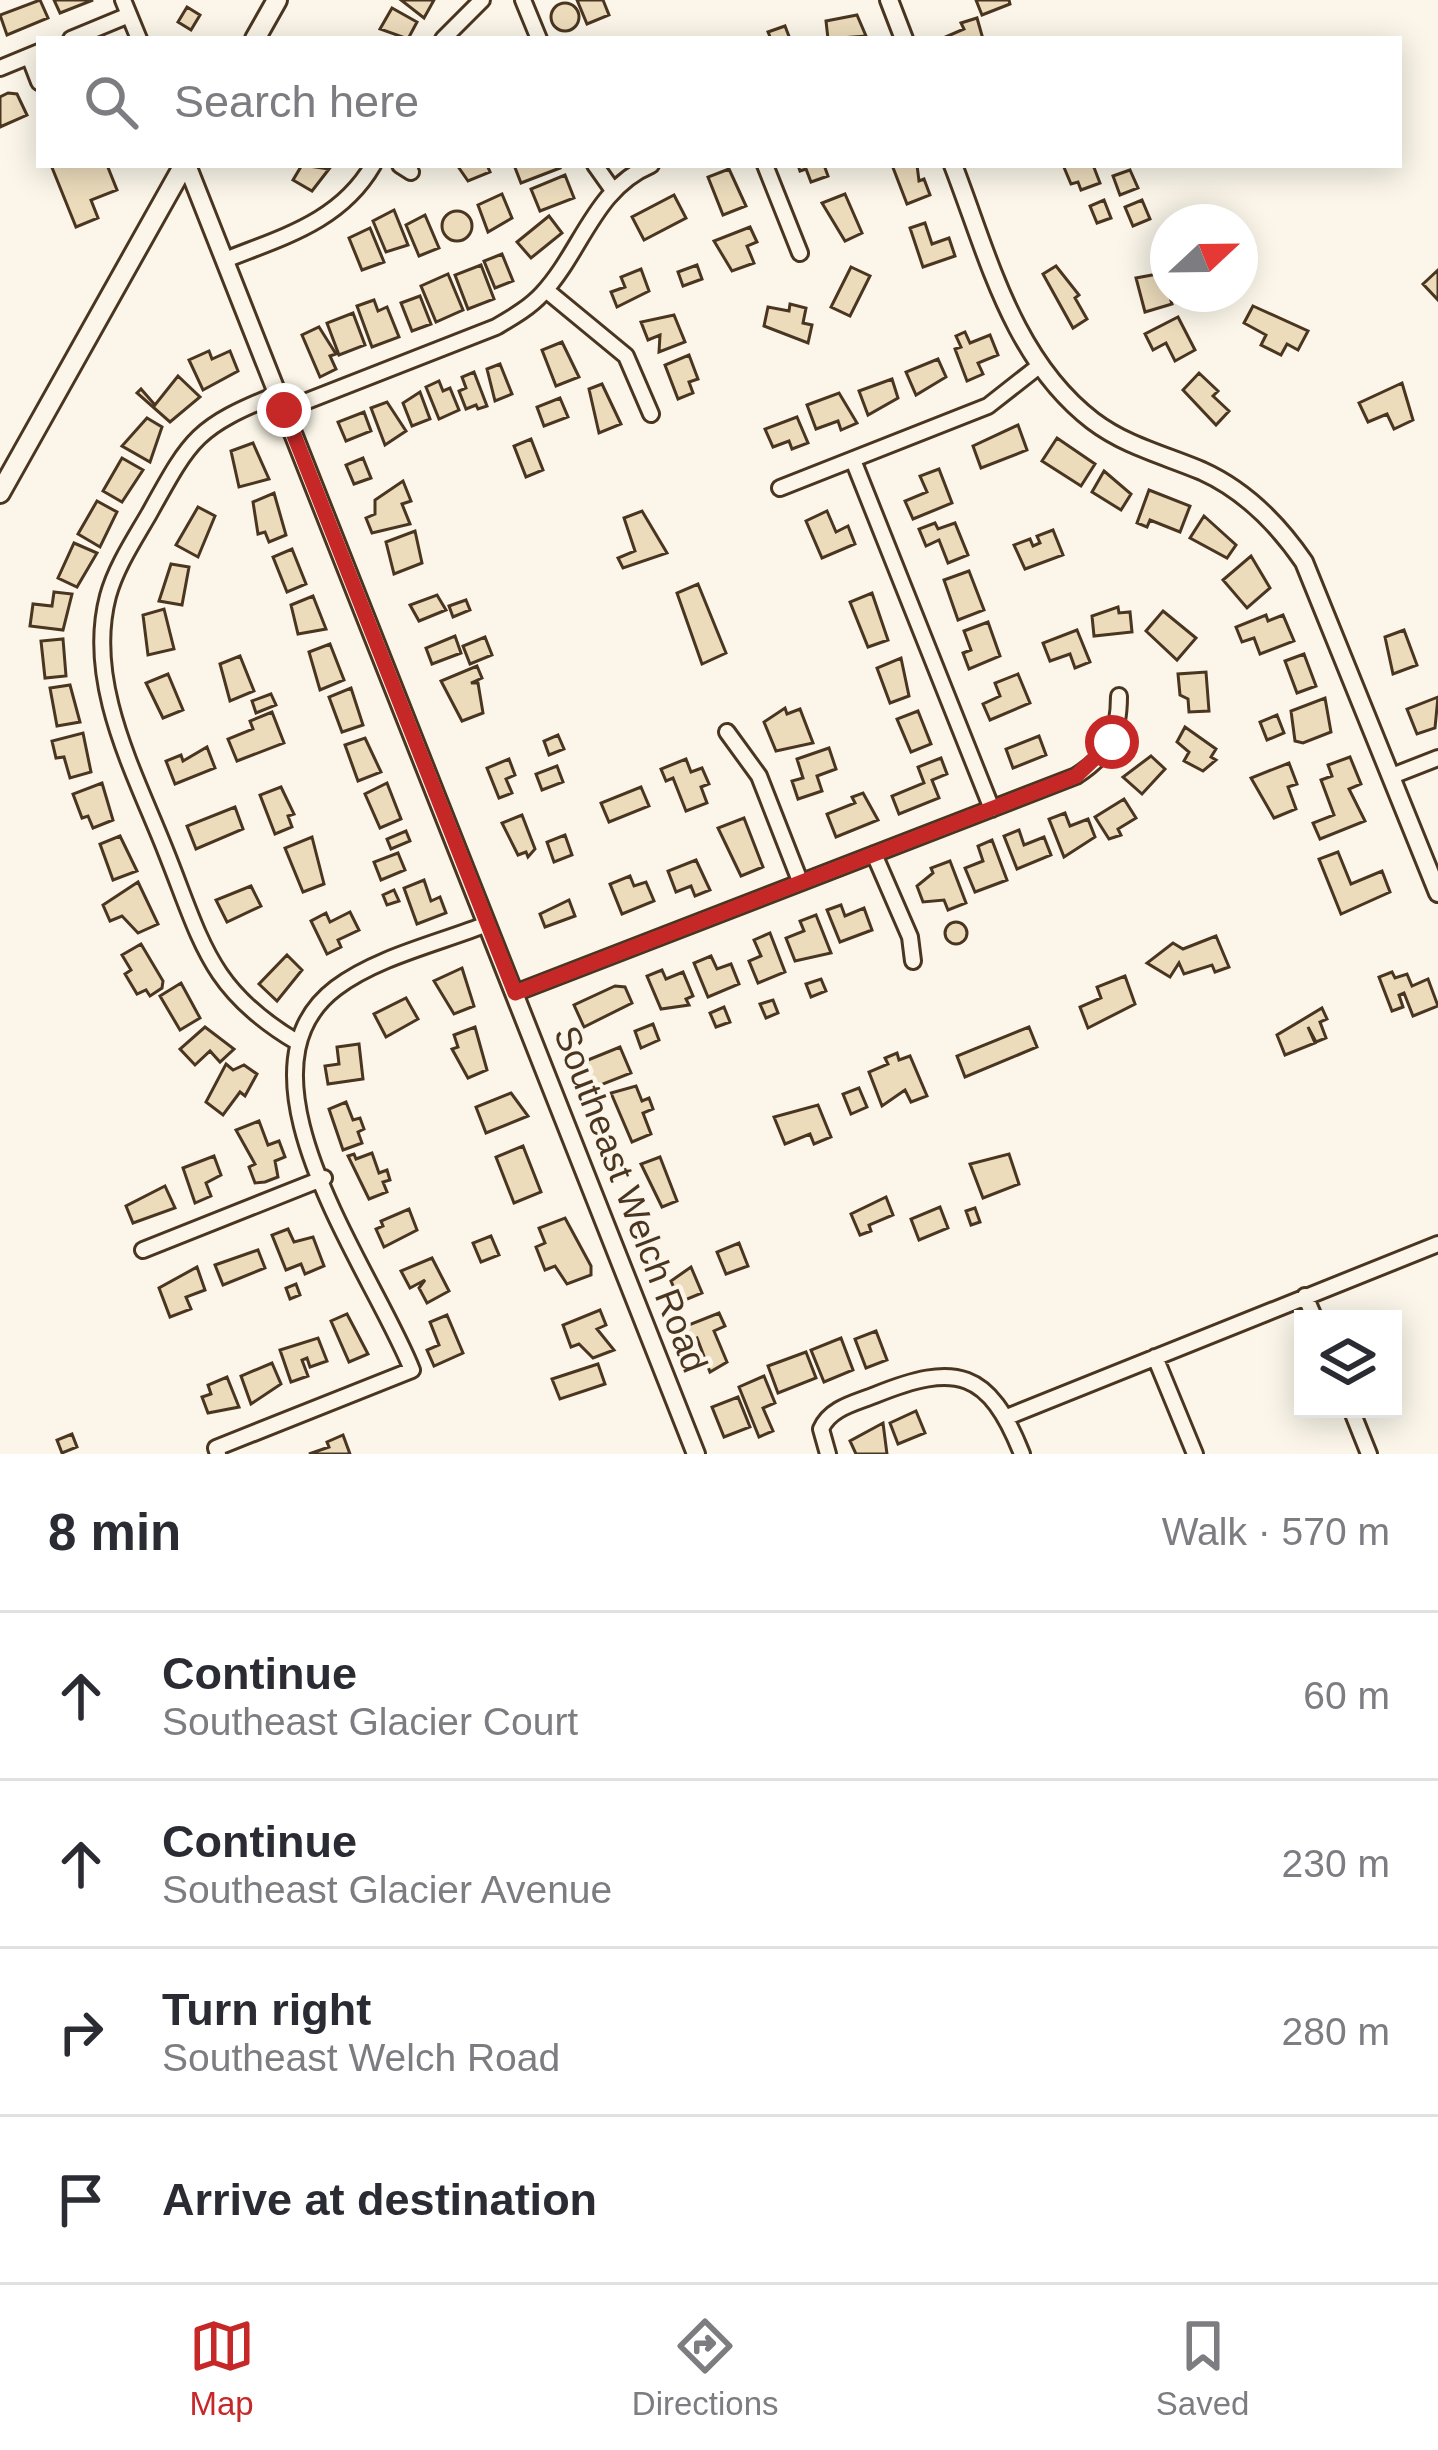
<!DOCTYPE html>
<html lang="en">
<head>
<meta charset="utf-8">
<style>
  body { margin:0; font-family:Arial,sans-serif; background:#f2f2f3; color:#2b2b33 }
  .controls { position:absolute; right:36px; bottom:36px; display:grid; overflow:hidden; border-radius:0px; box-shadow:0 6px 30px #0003 }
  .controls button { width:108px; height:108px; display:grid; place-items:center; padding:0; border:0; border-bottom:3px solid #e1e1e2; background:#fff; color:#2b2b33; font:60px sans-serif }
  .compass { position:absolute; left:1150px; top:204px; width:108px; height:108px; border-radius:50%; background:#fff; box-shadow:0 6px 30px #0003; rotate:68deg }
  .stop { position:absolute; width:36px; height:36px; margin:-27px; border:9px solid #c62828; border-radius:50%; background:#fff }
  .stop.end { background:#c62828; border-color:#fff; box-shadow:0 3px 12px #0008 }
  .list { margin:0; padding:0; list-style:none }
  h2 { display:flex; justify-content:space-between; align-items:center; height:156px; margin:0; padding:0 48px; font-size:51px }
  h2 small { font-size:39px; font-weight:400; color:#7c7c81 }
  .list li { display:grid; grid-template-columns:78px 1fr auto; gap:36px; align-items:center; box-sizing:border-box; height:168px; padding:0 48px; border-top:3px solid #e1e1e2 }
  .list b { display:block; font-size:45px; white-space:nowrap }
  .list p { margin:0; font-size:39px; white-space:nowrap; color:#7c7c81 }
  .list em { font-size:39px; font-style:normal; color:#7c7c81 }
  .icon { flex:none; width:66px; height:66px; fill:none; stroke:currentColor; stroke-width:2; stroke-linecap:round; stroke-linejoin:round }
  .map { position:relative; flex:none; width:1438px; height:1454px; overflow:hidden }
  .search { position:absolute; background:#fff; box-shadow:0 6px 30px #0003; left:36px; right:36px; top:36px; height:132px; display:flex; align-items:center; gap:30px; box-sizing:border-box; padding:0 42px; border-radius:0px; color:#7c7c81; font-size:45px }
  .sheet { height:828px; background:#fff }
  nav { display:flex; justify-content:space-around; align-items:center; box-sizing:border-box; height:168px; border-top:3px solid #e1e1e2; background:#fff; font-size:33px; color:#7c7c81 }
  nav a { display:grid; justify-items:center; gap:6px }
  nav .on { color:#c62828 }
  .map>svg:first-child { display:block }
  .building { fill:#ecdcbc; stroke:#4a3520; stroke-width:3 }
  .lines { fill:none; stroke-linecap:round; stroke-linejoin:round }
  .minor-casing { stroke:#4a3520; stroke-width:20 }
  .tertiary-casing { stroke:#4a3520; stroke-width:22 }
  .secondary-casing { stroke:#4a3520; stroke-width:24 }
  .minor { stroke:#fbf6e9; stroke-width:14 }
  .tertiary { stroke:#fbf6e9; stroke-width:16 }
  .secondary { stroke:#fbf6e9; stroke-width:18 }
  .route { stroke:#c62828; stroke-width:15 }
  .labels { text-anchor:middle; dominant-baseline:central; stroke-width:9; stroke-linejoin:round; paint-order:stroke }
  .street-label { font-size:36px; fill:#4a3520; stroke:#fbf6e9 }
</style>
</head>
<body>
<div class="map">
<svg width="1438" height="1454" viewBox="0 0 1438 1454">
  <rect width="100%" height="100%" fill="#fbf6e9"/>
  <path class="building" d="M40 0 48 18 7 35 0 15Z
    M54 0H93L60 13Z
    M401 0H434L424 18Z
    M577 0H603L609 15 587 24Z
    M976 0H1009L1010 4 982 15Z
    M551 17a14 14 0 1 1 28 0a14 14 0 1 1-28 0Z
    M187 7 200 15 191 30 178 22Z
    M392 8 417 22 408 39 380 29Z
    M857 15 866 36 828 39 826 21Z
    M977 18 983 39H941L964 29 961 23Z
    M785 26 790 39H771L768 32Z
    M8 93 17 94 27 115 0 127V97Z
    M51 165H107L117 190 91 200 98 218 76 227Z
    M302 165 329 169 312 191 293 180Z
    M457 165H487L490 172 468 181Z
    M514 165H559L560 168 521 183Z
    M798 165H824L828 176 811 182 806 169 800 171Z
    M892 165H917L919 181 924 179 930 195 907 204Z
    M1063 165H1093L1100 183 1081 190 1078 182 1071 184Z
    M729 169 746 206 723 215 708 177Z
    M1130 170 1138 188 1120 195 1113 176Z
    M565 175 574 198 540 211 531 189Z
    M502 194 512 218 488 232 478 205Z
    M845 194 862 233 845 241 822 203Z
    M674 195 686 218 644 240 632 217Z
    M1104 200 1111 218 1097 223 1090 206Z
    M1142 200 1150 219 1133 226 1125 207Z
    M394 210 408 245 386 252 373 221Z
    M442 226a15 15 0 1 1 30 0a15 15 0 1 1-30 0Z
    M425 215 439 248 419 256 406 225Z
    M549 216 562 233 531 258 517 242Z
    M925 223 932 244 949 238 955 256 923 267 910 228Z
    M750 227 757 242 747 246 754 263 732 271 714 241Z
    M370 228 384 262 362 270 349 238Z
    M502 254 513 281 495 288 484 261Z
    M481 265 494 299 468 309 455 275Z
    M697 265 702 279 683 286 678 272Z
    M1056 266 1079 295 1075 298 1087 319 1073 328 1043 274Z
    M851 267 870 276 850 316 831 307Z
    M641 269 649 291 617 307 611 292 625 287 621 277Z
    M1438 270V300L1423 284Z
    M1163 273 1172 304 1145 312 1136 278Z
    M448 274 463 310 436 322 421 286Z
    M420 296 431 324 412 331 401 303Z
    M374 300 378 311 387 307 399 337 372 347 357 306Z
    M790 304 806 308 803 323 812 325 808 343 764 326 768 307 789 311Z
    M1253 306 1308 331 1298 350 1287 344 1281 355 1261 345 1266 335 1244 323Z
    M353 313 365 345 339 355 327 323Z
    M674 315 685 342 659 352 660 335 648 340 641 322Z
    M1178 317 1195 350 1175 361 1166 343 1153 350 1145 334Z
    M319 327 336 354 330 356 336 369 320 377 302 335Z
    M965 332 970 343 990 335 998 355 978 363 983 374 967 381 955 349 961 347 956 336Z
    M562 342 579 377 556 386 542 350Z
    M209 351 212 359 230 351 238 371 203 390 189 360Z
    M689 355 698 379 689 382 693 393 678 399 665 365Z
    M938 359 946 377 916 395 906 372Z
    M500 364 512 394 495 401 487 369Z
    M474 372 487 406 478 409 476 405 466 409 459 391 466 388 462 377Z
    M1199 373 1218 391 1213 396 1229 411 1216 425 1183 390Z
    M178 376 200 397 170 422 137 393 141 389 155 405Z
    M892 379 898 398 868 415 859 391Z
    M439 381 443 391 450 388 459 410 439 419 426 387Z
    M1402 383 1413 420 1394 429 1387 414 1368 422 1359 403Z
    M602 384 621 424 599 433 589 389Z
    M420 392 430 419 412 426 403 403Z
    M839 393 857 423 841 430 838 421 816 429 807 405Z
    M560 398 568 417 544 426 537 407Z
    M387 402 406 431 385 445 371 408Z
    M364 412 371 431 346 441 338 422Z
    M797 417 808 443 792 449 789 441 773 447 765 429Z
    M147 418 162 427 150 462 122 446Z
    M1018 425 1027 450 981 468 973 446Z
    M1057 438 1095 464 1081 486 1042 461Z
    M531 439 543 470 526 477 514 446Z
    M253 443 269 479 239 487 231 451Z
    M122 458 143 470 122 502 103 491Z
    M363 458 371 478 354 484 346 465Z
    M939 469 952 503 913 519 905 501 927 492 920 476Z
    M1104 471 1131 494 1121 510 1092 492Z
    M403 481 411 501 402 504 410 524 372 533 366 518 375 514V500Z
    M1149 490 1190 506 1180 532 1150 520 1147 527 1137 523Z
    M274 493 286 535 269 542 265 532 258 534 253 502Z
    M97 501 117 512 100 547 78 534Z
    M198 507 215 516 198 557 176 545Z
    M642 511 667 553 623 568 618 558 635 551 624 518Z
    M827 511 836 532 848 526 855 544 822 558 806 521Z
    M1204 516 1236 545 1227 558 1190 538Z
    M935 523 938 529 955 523 968 555 948 563 939 540 926 546 919 529Z
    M1053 530 1063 555 1025 569 1014 545 1030 539 1033 546 1040 543 1037 536Z
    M415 531 422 563 394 574 386 542Z
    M74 543 97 553 77 587 58 578Z
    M292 549 306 584 287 592 273 557Z
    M1251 556 1270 588 1247 608 1223 580Z
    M171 564 189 567 182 605 159 601Z
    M969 571 984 610 958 620 944 580Z
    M698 584 726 653 702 664 677 593Z
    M54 592 72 594 63 630 30 626 33 604 52 606Z
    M872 593 888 640 868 647 850 602Z
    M437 595 446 610 419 621 410 605Z
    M313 596 326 629 298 634 291 605Z
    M466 600 470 610 453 617 449 606Z
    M1118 607 1119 613 1130 612 1132 632 1094 636 1092 616Z
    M164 609 174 649 148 655 143 615Z
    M1163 611 1196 638 1177 660 1146 631Z
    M1266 615 1268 621 1283 615 1294 641 1260 654 1254 638 1242 642 1236 627Z
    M988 622 1000 656 969 669 963 653 971 650 964 631Z
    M1077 630 1090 662 1075 668 1070 654 1050 661 1043 643Z
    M1404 630 1417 665 1393 674 1385 637Z
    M455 636 461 653 432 664 426 648Z
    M485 637 492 655 470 664 463 646Z
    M63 639 66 676 45 678 41 641Z
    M330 644 344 680 320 690 309 652Z
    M1304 654 1316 686 1297 693 1285 661Z
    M240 656 254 691 230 701 220 664Z
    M901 658 909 696 890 703 877 668Z
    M477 666 482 678 471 683H478L483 713 462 721 441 681Z
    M1206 672 1209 711 1189 712 1188 699 1180 695 1178 674Z
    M168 674 183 710 163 718 146 683Z
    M1018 674 1030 703 990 720 983 704 1000 696 995 683Z
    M70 685 80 722 57 726 50 688Z
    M351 688 363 725 342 732 329 697Z
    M271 694 276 705 256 713 252 701Z
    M1438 697 1435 728 1417 734 1407 709Z
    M1325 698 1331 732 1303 743 1295 741 1291 711Z
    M785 708 787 714 800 709 813 743 776 751 764 722Z
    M918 711 931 744 911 752 897 719Z
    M272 712 284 743 237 761 228 739 253 729 250 721Z
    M1277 715 1284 733 1267 740 1260 722Z
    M1185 727 1216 749 1211 757 1216 760 1203 771 1184 761 1189 752 1177 742Z
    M83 733 91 772 70 778 64 757 56 758 52 741Z
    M558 735 564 749 549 755 544 741Z
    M1039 736 1046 755 1013 768 1006 749Z
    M365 738 381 772 358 781 345 745Z
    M207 747 215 768 175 784 166 761 181 755 183 761Z
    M829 748 836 769 817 776 822 791 798 799 792 781 803 778 797 759Z
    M1151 756 1165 769 1142 794 1123 777Z
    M1350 757 1361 784 1349 789 1365 821 1320 839 1313 823 1334 815 1321 780 1332 776 1328 765Z
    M941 758 947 774 932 780 939 798 899 814 892 796 924 783 918 767Z
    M509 759 515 775 506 779 512 793 499 798 487 768Z
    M686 759 691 772 702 768 709 784 701 787 707 803 686 811 673 778 666 781 661 769Z
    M1289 763 1297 784 1288 787 1296 809 1274 818 1251 778Z
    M557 766 563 782 542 790 536 774Z
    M102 783 113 820 93 828 88 816 82 818 73 794Z
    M387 783 401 819 380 828 365 794Z
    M281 787 294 814 288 816 292 827 275 834 260 795Z
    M641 787 649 806 609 822 601 803Z
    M863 793 878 820 836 837 827 814 855 803 852 797Z
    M1124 799 1136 818 1118 829 1121 835 1109 839 1095 817Z
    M235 807 243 829 196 849 187 826Z
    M1065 813 1070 826 1088 819 1095 837 1064 857 1049 819Z
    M522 815 535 849 528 857 526 852 518 855 502 823Z
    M744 818 763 867 741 876 718 828Z
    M1019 830 1024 845 1044 837 1051 855 1017 869 1004 836Z
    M406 831 410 841 391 849 387 839Z
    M565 835 572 855 554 862 547 842Z
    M120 836 137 871 113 880 100 844Z
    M312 837 324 884 303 892 285 848Z
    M992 840 1007 880 975 892 965 868 983 861 978 846Z
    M1338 852 1351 884 1382 871 1390 892 1341 914 1319 859Z
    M398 853 405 870 381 880 374 862Z
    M696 860 710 890 695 896 691 886 676 892 668 871Z
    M950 861 966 903 948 910 944 900 923 902 917 886 933 873 931 868Z
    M630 876 634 886 646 882 654 901 622 914 610 884Z
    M424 880 431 901 440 897 446 913 417 924 404 888Z
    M138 882 158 924 138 933 122 916 110 921 103 905Z
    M251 886 261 906 227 922 216 900Z
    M394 890 399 901 387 905 383 895Z
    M569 900 575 916 545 927 540 914Z
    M841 905 845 916 864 908 872 930 840 942 827 910Z
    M350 912 359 930 338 940 341 947 327 954 311 921 326 913 330 922Z
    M816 915 831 953 795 961 786 938 804 931 800 921Z
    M945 933a11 11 0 1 1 22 0a11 11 0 1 1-22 0Z
    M770 933 785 972 758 983 749 961 761 956 754 940Z
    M1216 936 1229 967 1215 972 1212 965 1184 974 1179 963 1170 977 1147 963 1173 943 1183 949Z
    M141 944 163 981 162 988 150 996 146 990 137 994 125 974 131 970 122 955Z
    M287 955 302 970 277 1001 259 984Z
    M711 956 717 969 731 964 739 984 708 997 694 963Z
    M462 968 474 1006 454 1014 434 981Z
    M662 970 666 979 683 972 693 996 686 999 689 1005 661 1009 647 976Z
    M1392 972 1395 978 1407 974 1412 986 1428 979 1438 1006 1413 1016 1404 993 1399 995 1403 1007 1392 1011 1379 977Z
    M1125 976 1135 1004 1088 1028 1080 1007 1101 998 1097 987Z
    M821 979 826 991 811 997 806 984Z
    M181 983 200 1018 180 1030 160 996Z
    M615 986 625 987 632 1003 584 1027 574 1005Z
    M406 998 418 1019 386 1037 374 1014Z
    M773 1000 778 1013 766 1018 760 1004Z
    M724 1007 730 1022 716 1027 710 1013Z
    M1322 1008 1327 1019 1320 1022 1326 1038 1316 1042 1308 1027 1315 1043 1285 1055 1277 1035Z
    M653 1024 659 1040 641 1048 635 1031Z
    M205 1027 234 1049 220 1062 210 1051 195 1065 180 1049Z
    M475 1027 487 1070 468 1078 452 1049 458 1047 454 1035Z
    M1029 1027 1037 1047 965 1077 957 1056Z
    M359 1044 363 1079 328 1084 325 1066 339 1064 337 1047Z
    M620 1047 631 1073 588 1090 583 1062Z
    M897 1053 899 1060 910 1056 927 1096 911 1102 905 1090 882 1106 869 1072 888 1064 885 1058Z
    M226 1064 233 1070 244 1065 257 1074 245 1096 240 1092 223 1115 206 1102Z
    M636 1086 642 1101 649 1098 653 1109 643 1113 651 1134 632 1142 611 1093Z
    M859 1088 867 1107 851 1114 843 1094Z
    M511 1093 528 1116 486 1133 476 1107Z
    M346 1102 353 1120 360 1118 364 1129 358 1132 362 1143 343 1150 329 1109Z
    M818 1105 831 1137 814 1144 810 1134 785 1144 774 1117Z
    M259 1121 268 1145 279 1141 285 1157 275 1161 278 1177 265 1182 255 1183 249 1167 255 1164 236 1130Z
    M523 1146 541 1192 514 1203 496 1157Z
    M372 1153 379 1173 387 1170 390 1180 383 1182 387 1192 369 1199 348 1156 354 1154 356 1159Z
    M1009 1154 1019 1184 983 1198 970 1164Z
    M214 1156 221 1175 206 1183 211 1196 195 1203 183 1168Z
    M660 1157 677 1201 662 1207 641 1164Z
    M165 1186 175 1208 133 1223 126 1206Z
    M886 1197 893 1215 869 1225 871 1231 860 1235 851 1214Z
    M940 1207 948 1228 919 1240 911 1219Z
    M975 1208 980 1222 971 1225 966 1211Z
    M409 1209 417 1230 384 1247 376 1229 383 1226 381 1221Z
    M565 1218 591 1266V1275L567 1284 555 1266 545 1270 536 1247 545 1243 539 1228Z
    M288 1229 294 1242 313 1237 324 1266 305 1274 301 1264 286 1270 272 1235Z
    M491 1236 499 1255 481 1262 473 1243Z
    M739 1243 748 1266 726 1274 717 1252Z
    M258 1250 265 1268 223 1285 215 1265Z
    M432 1258 449 1291 427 1303 419 1288 425 1280 410 1288 401 1271Z
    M197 1267 205 1290 186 1297 191 1309 170 1317 159 1288Z
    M691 1267 702 1293 680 1302 671 1281Z
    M296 1284 300 1295 290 1299 286 1288Z
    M600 1310 606 1325 597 1329 614 1350 593 1358 579 1344 571 1347 563 1325Z
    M719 1313 725 1326 714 1331 727 1362 710 1372 697 1338 692 1340 686 1326Z
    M347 1314 368 1354 349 1362 331 1321Z
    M447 1315 463 1353 434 1366 427 1350 439 1345 430 1322Z
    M876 1331 887 1360 866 1368 855 1339Z
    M318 1338 327 1361 310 1367 307 1358 302 1360 308 1376 291 1382 280 1350Z
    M841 1338 853 1370 824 1382 811 1350Z
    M806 1352 816 1378 778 1393 768 1366Z
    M272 1363 281 1384 251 1404 241 1376Z
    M598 1364 605 1384 560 1399 552 1379Z
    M764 1376 775 1403 763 1408 773 1431 759 1437 739 1387Z
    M227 1377 239 1407 208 1413 202 1397 211 1394 208 1385Z
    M738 1397 750 1427 724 1437 712 1407Z
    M916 1411 925 1433 898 1444 890 1423Z
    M883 1423 887 1454H856L850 1441Z
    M72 1434 77 1447 62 1453 57 1440Z
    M343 1435 350 1454H309L329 1447 327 1442Z"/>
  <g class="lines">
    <g class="minor-casing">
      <path id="minor" d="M123 0 139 39
        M523 0 539 39
        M71 39 129 15
        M443 39 482 0
        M29 56 39 82
        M0 68 39 52
        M400 165 411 172
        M595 165 612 189
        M765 165 800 253
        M225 260C282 237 340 222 373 165
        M546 290 626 356 651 414
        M278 394C196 427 191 438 149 514 134 540 116 567 108 596 85 683 135 773 166 852 202 942 209 990 297 1042
        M284 410 496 327C513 317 529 308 542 294 582 251 594 189 651 165
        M853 460 992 809
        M780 488 988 406 1039 366
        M727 732 759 776 800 881
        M1392 776 1438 758
        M874 854 910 937 913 961
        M515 993 1076 776C1109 755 1119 734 1119 696
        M143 1250 324 1178
        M1305 1296 1315 1319
        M1155 1357 1195 1454
        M1351 1409 1369 1454
        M1007 1417 1438 1244
        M218 1454 216 1448 412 1370C375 1274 223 1073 336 988 377 957 439 943 487 924
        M828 1454 821 1429C830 1408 855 1403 875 1395 956 1362 989 1370 1022 1454"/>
    </g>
    <g class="tertiary-casing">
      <path id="tertiary" d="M889 0 904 39
        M187 165 696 1454
        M953 165C988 255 1012 359 1093 421 1126 446 1164 455 1202 471 1244 490 1278 524 1304 562L1438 893"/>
    </g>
    <g class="secondary-casing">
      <path id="secondary" d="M255 39 277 0
        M0 493 184 165"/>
    </g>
    <use href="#minor" class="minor"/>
    <use href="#tertiary" class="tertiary"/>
    <use href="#secondary" class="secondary"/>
  </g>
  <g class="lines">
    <path class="route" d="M284 410 515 993 1076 776 1112 742"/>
  </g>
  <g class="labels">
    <g class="street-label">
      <text transform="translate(631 1199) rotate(69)">Southeast Welch Road</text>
    </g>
  </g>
</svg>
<div class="controls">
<button><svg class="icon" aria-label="layers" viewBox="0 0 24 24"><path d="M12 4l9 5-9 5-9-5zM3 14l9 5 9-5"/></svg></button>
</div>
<svg class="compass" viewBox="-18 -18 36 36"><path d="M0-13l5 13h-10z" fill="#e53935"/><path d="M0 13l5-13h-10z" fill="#7c7c81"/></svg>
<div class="stop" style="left:1112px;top:742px"></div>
<div class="stop end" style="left:284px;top:410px"></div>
<div class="search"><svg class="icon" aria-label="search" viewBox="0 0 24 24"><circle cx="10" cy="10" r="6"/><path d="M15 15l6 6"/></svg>Search here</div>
</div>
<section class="sheet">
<h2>8 min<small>Walk · 570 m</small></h2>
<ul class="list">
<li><svg class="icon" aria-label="ahead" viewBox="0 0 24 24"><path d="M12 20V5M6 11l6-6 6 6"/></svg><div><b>Continue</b><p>Southeast Glacier Court</p></div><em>60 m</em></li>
<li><svg class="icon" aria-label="ahead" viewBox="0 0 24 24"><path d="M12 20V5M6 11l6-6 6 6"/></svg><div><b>Continue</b><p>Southeast Glacier Avenue</p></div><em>230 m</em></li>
<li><svg class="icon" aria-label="right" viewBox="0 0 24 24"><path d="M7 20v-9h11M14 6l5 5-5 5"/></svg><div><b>Turn right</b><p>Southeast Welch Road</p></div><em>280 m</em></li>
<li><svg class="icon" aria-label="arrive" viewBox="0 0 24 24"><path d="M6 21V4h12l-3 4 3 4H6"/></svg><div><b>Arrive at destination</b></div></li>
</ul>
</section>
<nav>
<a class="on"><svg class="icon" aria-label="map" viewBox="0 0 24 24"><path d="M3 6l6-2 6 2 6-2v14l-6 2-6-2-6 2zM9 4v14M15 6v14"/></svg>Map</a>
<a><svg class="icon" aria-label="directions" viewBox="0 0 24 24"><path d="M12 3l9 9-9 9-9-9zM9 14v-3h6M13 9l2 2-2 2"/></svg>Directions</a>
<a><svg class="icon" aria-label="saved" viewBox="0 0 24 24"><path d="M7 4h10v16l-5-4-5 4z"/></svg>Saved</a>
</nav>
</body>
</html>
